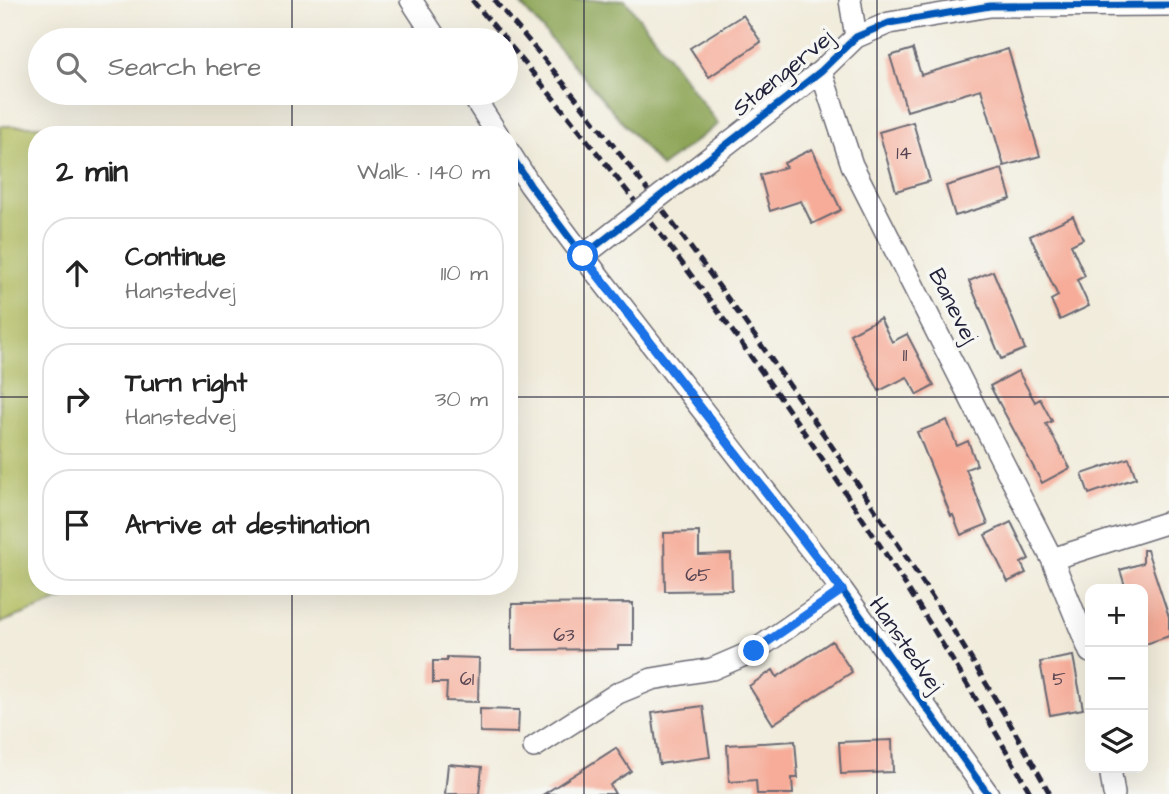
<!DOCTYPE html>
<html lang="en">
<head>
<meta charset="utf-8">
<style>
  body { margin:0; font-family:"Architects Daughter",sans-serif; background:#f2f2f2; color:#222 }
  .controls { position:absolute; right:21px; bottom:21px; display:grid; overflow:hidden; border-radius:14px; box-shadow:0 7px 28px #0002 }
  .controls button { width:63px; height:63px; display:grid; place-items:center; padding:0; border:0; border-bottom:2px solid #e0e0e0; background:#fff; color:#222; font:35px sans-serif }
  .stop { position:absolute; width:21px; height:21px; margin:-16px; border:5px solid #1a73e8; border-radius:50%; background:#fff }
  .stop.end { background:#1a73e8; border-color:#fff; box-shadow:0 2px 7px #0008 }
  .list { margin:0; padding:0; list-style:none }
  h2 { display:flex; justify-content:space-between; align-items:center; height:91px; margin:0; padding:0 28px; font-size:30px }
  h2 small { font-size:23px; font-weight:400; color:#767676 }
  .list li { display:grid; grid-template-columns:46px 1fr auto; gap:21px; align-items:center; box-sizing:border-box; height:112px; margin:0 14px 14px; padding:0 14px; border:2px solid #e0e0e0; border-radius:28px }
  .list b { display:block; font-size:26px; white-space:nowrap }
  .list p { margin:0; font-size:23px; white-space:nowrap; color:#767676 }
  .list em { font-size:23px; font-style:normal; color:#767676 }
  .icon { flex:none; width:38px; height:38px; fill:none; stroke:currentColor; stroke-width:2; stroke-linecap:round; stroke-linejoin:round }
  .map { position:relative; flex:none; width:1169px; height:794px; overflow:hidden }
  .search { position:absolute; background:#fff; box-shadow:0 7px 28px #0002; left:28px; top:28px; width:490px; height:77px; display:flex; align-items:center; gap:18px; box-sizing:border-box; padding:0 24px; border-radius:38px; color:#767676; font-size:26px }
  .panel { position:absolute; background:#fff; box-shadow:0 7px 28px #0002; left:28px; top:126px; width:490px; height:469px; border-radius:28px }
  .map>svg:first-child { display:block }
  .green { fill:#b2be60; stroke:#6a704e; stroke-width:2 }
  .forest { fill:#8da556; stroke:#586448; stroke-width:2 }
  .building { fill:#f6ac98 }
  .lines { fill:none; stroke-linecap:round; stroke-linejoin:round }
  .minor-casing { stroke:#6a6973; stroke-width:24 }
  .minor { stroke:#fff; stroke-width:21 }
  .rail { stroke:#22223b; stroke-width:5; stroke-dasharray:10 5; stroke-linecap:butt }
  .minor-bridge-casing { stroke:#6a6973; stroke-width:24; stroke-linecap:butt }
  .minor-bridge { stroke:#fff; stroke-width:21 }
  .cycleway-casing { stroke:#f6f6f2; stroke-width:11 }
  .cycleway { stroke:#0057b8; stroke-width:7 }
  .route { stroke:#1a73e8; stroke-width:9 }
  .grid { fill:none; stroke:#22223b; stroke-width:2; stroke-opacity:0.55 }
  .labels { text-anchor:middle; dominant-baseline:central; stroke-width:7; stroke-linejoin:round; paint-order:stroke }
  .number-label { font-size:19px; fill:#574452 }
  .street-label { font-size:23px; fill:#22223b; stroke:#f6f6f2 }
</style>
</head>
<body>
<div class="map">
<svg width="1169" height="794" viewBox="0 0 1169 794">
  <rect width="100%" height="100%" fill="#f6f6f2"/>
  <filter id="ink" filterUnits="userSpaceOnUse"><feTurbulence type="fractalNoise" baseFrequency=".0143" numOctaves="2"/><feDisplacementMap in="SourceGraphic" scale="14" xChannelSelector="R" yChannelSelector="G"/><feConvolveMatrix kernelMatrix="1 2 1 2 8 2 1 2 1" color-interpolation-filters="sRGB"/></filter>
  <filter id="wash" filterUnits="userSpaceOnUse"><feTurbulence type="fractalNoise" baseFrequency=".00686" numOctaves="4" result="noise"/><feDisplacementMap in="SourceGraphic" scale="28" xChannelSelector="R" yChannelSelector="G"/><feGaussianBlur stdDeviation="1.57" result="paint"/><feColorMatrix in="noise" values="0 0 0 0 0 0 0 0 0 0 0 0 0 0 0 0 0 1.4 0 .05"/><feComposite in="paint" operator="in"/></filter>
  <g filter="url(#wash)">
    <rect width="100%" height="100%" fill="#f1ecdb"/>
    <path class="green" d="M0 126H43V135H37V586H86L85 591 0 623Z"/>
    <path class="forest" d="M517 0H625L654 37 718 124 661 167Z"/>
    <g id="blocks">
      <path class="building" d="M743 15 761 42 709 77 690 48Z
        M913 49 921 75 1008 49 1040 156 1004 166 981 89 907 111 890 56Z
        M913 122 930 181 896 191 879 132Z
        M812 149 841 210 812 224 801 201 770 211 760 175 786 167 784 163Z
        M1002 169 1011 199 955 216 946 186Z
        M1073 216 1083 239 1071 245 1085 276 1077 280 1089 306 1060 320 1051 300 1058 296 1030 236Z
        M993 271 1025 349 1001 359 969 281Z
        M880 318 892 342 907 334 934 386 917 395 907 377 879 391 850 334Z
        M1018 371 1035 402 1040 399 1052 421 1046 424 1070 468 1042 483 990 386Z
        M947 420 957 446 968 441 977 465 966 469 988 524 961 535 953 515 951 516 917 432Z
        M1129 458 1136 478 1089 494 1082 474Z
        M1011 522 1029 559 1021 563 1026 573 1008 582 985 535Z
        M699 532V555L731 554 732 590 665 591 664 533Z
        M1143 550H1147L1169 617V636L1143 645V589H1126L1120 570 1143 563Z
        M633 603V646H618V649L512 650V604Z
        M832 641 852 672 773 724 749 686 773 670 777 677Z
        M1073 656 1083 709 1050 715 1040 662Z
        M447 657 479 658 478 702 446 701 447 683H433V661H447Z
        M703 706 710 757 659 764 652 713Z
        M480 709 519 710 518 733 480 732Z
        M892 740 893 772 841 774 839 742Z
        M795 741 798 778H792L793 794H757L756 780 729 782 727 745Z
        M616 748 631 771 610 785 615 794H544Z
        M448 764 482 767 479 794H445Z"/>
    </g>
  </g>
  <g filter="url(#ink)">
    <use href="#blocks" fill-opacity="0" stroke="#6a6973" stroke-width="2"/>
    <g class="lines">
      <g class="minor-casing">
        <path id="minor" d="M411 0 437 40
          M850 0 856 37
          M821 71 852 165 1052 559 1090 652
          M471 93 498 135
          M509 152 530 185 583 256 842 590 988 794
          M695 169 821 71 856 37 889 23 990 6 1169 5
          M583 256 615 231
          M1052 559 1169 522
          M534 747 618 693 652 679 712 669 754 651 842 590
          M1110 768 1114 794"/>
      </g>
      <use href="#minor" class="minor"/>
      <path class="rail" d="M472 0C681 247 872 512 1031 794
        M494 0C603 126 702 260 797 396 887 525 974 656 1050 794"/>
      <g class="minor-bridge-casing">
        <path id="minor-bridge" d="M615 231 695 169"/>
      </g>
      <use href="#minor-bridge" class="minor-bridge"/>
      <g class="cycleway-casing">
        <path id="cycleway" d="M509 152 530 185 583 256 842 590 988 794
          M583 256 821 71 856 37 889 23 990 6 1169 5"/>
      </g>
      <use href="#cycleway" class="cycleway"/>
    </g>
  </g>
  <g class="lines" filter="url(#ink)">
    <path class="route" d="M583 256 842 590 754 651"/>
  </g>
  <path class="grid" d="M292 0V40M584 0V794M877 0V794M292 93V135M0 397H37M509 397H1169M292 586V794"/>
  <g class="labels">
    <g class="number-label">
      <text x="904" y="153">14</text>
      <text x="905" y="355">11</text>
      <text x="698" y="575">65</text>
      <text x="564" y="635">63</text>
      <text x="467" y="679">61</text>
      <text x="1059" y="679">5</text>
    </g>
    <g class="street-label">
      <text transform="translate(783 73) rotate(-39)">Stængervej</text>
      <text transform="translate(953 306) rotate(63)">Banevej</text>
      <text transform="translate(906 645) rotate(55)">Hanstedvej</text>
    </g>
  </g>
</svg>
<div class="controls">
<button>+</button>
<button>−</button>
<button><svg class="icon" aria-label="layers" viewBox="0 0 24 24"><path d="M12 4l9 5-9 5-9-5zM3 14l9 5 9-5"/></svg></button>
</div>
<div class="stop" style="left:583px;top:256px"></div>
<div class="stop end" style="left:754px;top:651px"></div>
<div class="search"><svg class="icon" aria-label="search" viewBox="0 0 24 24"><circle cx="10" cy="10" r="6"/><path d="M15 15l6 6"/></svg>Search here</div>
<section class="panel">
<h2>2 min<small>Walk · 140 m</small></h2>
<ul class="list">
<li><svg class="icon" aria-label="ahead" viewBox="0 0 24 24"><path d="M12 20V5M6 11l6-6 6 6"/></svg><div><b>Continue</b><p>Hanstedvej</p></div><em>110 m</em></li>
<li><svg class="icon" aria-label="right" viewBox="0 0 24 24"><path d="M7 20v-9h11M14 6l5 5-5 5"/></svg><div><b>Turn right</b><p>Hanstedvej</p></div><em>30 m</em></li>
<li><svg class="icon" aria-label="arrive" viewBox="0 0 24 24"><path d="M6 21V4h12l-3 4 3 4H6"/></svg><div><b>Arrive at destination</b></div></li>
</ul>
</section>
</div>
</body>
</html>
